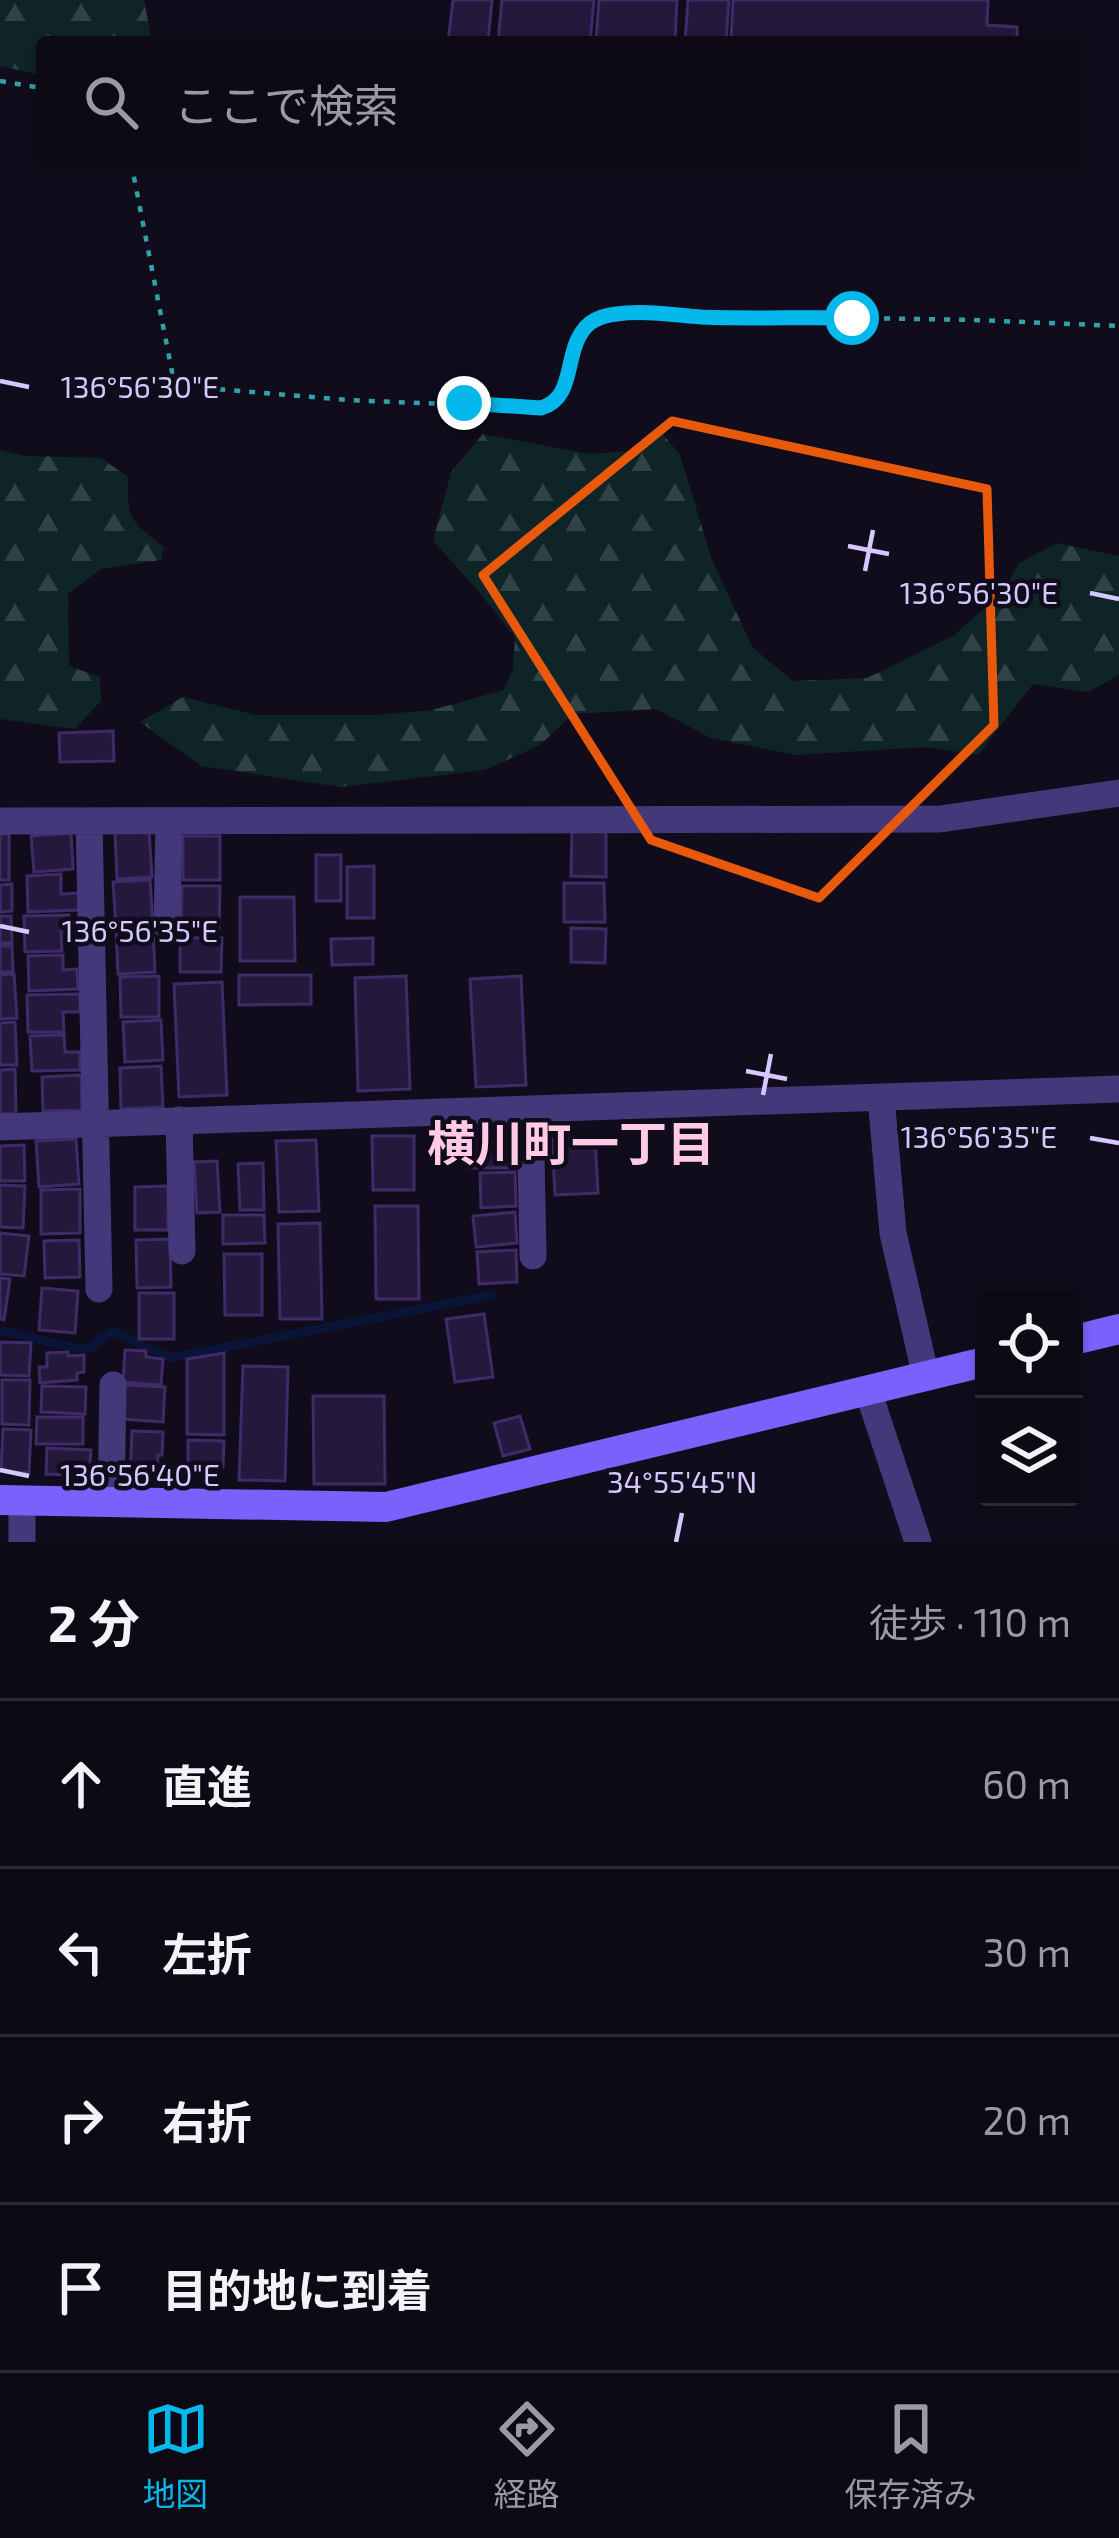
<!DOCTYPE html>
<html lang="ja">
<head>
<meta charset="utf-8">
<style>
  body { margin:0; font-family:"Exo 2","Noto Sans JP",sans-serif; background:#16121e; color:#f1f3f6 }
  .controls { position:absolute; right:36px; bottom:36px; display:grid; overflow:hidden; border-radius:12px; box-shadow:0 3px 9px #0004 }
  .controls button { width:108px; height:108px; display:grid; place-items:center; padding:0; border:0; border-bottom:3px solid #2d2a34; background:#0d0915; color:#f1f3f6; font:60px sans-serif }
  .stop { position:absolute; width:36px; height:36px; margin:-27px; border:9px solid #05b8ec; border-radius:50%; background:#fff }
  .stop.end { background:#05b8ec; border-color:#fff; box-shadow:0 3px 12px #0008 }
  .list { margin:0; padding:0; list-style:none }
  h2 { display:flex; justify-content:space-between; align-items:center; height:156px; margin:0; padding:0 48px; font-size:51px }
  h2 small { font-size:39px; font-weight:400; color:#9a9aa0 }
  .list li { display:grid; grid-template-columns:78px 1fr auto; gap:36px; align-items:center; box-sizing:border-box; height:168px; padding:0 48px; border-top:3px solid #2d2a34 }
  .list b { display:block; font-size:45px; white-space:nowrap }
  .list em { font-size:39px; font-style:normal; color:#9a9aa0 }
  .icon { flex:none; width:66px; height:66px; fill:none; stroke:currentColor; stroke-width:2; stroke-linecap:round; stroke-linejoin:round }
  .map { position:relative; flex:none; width:1119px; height:1542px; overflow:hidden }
  .search { position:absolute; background:#0d0915; box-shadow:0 3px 9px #0004; left:36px; right:36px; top:36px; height:132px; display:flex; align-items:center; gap:30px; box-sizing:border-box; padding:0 42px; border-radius:12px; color:#9a9aa0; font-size:45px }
  .sheet { height:828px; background:#0d0915 }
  nav { display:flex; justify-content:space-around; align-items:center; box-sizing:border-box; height:168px; border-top:3px solid #2d2a34; background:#0d0915; font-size:33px; color:#9a9aa0 }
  nav a { display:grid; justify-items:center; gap:6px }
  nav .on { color:#05b8ec }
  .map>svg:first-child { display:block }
  .forest { fill:url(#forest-firs) }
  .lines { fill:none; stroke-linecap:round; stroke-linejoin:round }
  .stream { stroke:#091437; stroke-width:9 }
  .building { fill:#24183d; stroke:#3f2b68; stroke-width:3 }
  .path { stroke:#2fa2ab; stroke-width:4.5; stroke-dasharray:6 9; stroke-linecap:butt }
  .street { stroke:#43387a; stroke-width:27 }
  .secondary { stroke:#7961fb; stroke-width:30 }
  .route { stroke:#05b8ec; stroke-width:15 }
  .marked { fill:none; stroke:#e8590c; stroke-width:9; stroke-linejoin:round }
  .ticks { fill:none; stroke:#d5c8fe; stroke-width:4.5 }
  .labels { text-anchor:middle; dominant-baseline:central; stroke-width:9; stroke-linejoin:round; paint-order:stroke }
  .neighbourhood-label { font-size:48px; font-weight:bold; fill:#fecae4; stroke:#110c1c }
  .ticks-label { font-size:30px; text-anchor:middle; fill:#d5c8fe; stroke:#110c1c; stroke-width:9; stroke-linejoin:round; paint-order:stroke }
</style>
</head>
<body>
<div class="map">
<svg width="1119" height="1542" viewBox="0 0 1119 1542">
  <defs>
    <pattern id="forest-firs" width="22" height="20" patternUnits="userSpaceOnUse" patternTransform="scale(3)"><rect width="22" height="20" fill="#0f2426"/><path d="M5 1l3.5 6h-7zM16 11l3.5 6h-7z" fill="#314247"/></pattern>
  </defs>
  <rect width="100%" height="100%" fill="#110c1c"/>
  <path class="forest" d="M0 0H144L152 42H42V75L0 66Z
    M662 433 680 455 712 560 753 648 793 681 867 678 953 636 1003 592 1019 563 1057 543 1119 556V675L1088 692 1033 684 978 755 927 747 795 755 711 738 656 709 573 714 540 745 485 770 341 787 201 766 140 722 183 697 255 715H376L432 710 504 690 513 669 515 637 476 588 433 541 451 472 483 434 590 454 628 451Z
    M0 450 25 456 101 458 128 477C127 520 131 522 164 547L161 560 101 569 68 594 69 666 100 677 101 701 75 729 0 719Z"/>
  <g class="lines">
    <path class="stream" d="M0 1330 74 1348H89L113 1331 171 1358 492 1295"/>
  </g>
  <path class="building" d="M453 0H492L488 42H448Z
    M502 0H594L590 42H498Z
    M599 0H677L675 42H596Z
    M688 0H729L726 42H685Z
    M733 0H988L987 25 1017 27V42H731Z
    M113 731 114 761 60 762 59 733Z
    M572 829H606V877L571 876Z
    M149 831 152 877 117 879 115 833Z
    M71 833 73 869 34 872 31 836Z
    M0 834H9V880H0Z
    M183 836H220V880H183Z
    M316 855H341V901H316Z
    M374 866V918H347V867Z
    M61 874V894L79 893V910L28 912 27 876Z
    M150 880 153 924 116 926 113 882Z
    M564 883H604L605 922H564Z
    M12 884V911L0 912V885Z
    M182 886H220L219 929H181Z
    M240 897H294L295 961H240Z
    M69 915V932H61L62 951 25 952 24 916Z
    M0 916H11L12 943H0Z
    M153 928 155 972 118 974 116 930Z
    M571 928 606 929 605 963 571 962Z
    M180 938H222L221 972H180Z
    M373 938V964L332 965 331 939Z
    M0 946H12L13 972H0Z
    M63 955V970L77 969 78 989 29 991 28 956Z
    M14 974 17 1018 0 1019V975Z
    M239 975H311V1004L239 1005Z
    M159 976V1017H121L120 977Z
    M406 976 410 1089 358 1091 355 978Z
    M521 976 526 1085 476 1087 470 979Z
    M222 982 227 1095 179 1097 174 984Z
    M80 994V1012H63L64 1032H28L27 995Z
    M161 1020 163 1060 125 1062 123 1022Z
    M15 1022 17 1065H0V1023Z
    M64 1035 65 1052H80V1070L32 1071 30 1036Z
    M161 1066 163 1107 121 1109 120 1068Z
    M15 1069 16 1114H0V1070Z
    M81 1075 82 1110 43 1111 42 1077Z
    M468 1129H511V1168H468Z
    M372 1136H414V1190H373Z
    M595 1137 598 1193 555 1195 552 1139Z
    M76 1139 79 1184 39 1187 36 1141Z
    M316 1140 319 1211 279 1212 276 1141Z
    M24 1145 25 1181H0V1146Z
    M217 1161 220 1212 197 1213 194 1162Z
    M263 1163 264 1210H240L238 1164Z
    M515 1172 516 1206 481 1208 480 1173Z
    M0 1185 25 1186 23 1228 0 1227Z
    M168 1186V1230H135V1187Z
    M80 1189V1233L41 1234V1190Z
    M375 1206H418L419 1299H376Z
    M515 1212 517 1243 476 1247 473 1216Z
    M223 1215H264L265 1243 223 1244Z
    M320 1223 322 1319H280L278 1224Z
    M0 1233 29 1236 24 1276 0 1274Z
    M170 1239 171 1287 137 1288 136 1240Z
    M79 1240 80 1277 45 1278 44 1241Z
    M516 1250 517 1282 479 1284 477 1252Z
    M224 1254H262V1315H225Z
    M0 1278 10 1279 4 1320 0 1319Z
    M42 1288 78 1291 75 1333 39 1330Z
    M139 1293H174V1339H139Z
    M484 1314 493 1377 455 1382 446 1319Z
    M0 1342 31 1343 29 1376 0 1375Z
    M125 1350 146 1351V1357L163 1359 161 1385 123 1382Z
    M68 1352V1356L84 1355V1372L77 1373V1380L40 1383 39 1367H47V1353Z
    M224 1353V1435L187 1434V1359Z
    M243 1366 288 1367 285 1481 239 1480Z
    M2 1380H30L29 1425 2 1424Z
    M125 1385 165 1387 163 1422 123 1419Z
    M42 1386 86 1387 85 1414 41 1412Z
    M313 1396H384L385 1484H314Z
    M520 1416 530 1449 503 1456 494 1423Z
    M37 1417H83V1444H36Z
    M3 1429 31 1430 29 1473 1 1471Z
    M132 1431 163 1432 162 1455H158L157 1474H153V1480H130Z
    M188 1440 224 1441 223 1467 188 1466Z
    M47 1448 91 1450 89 1476 46 1474Z"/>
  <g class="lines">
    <path class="path" d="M0 81 42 88
      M131 162 174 382 216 389 347 400 541 408C589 395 547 328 617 314L974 320 1119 326"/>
    <path class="street" d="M0 821 940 819 1119 793
      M89 821 99 1289
      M167 926 169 822
      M881 1097 893 1233 926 1377
      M530 1109 533 1256
      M179 1120 182 1251
      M0 1127 1119 1089
      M868 1391 918 1542
      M111 1503 113 1385
      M22 1542V1501"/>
    <path class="secondary" d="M1074 1340 1119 1329
      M0 1500 386 1507 984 1362"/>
  </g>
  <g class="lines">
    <path class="route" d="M464 403 541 408C579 397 561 347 590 323 597 318 607 315 616 314 644 310 673 315 701 317 751 319 801 317 852 318"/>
  </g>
  <path class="marked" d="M672 421 987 489 994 725 819 898 651 840 483 575Z"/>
  <path class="ticks" d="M0 381 29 387M848 546 889 554M865 571 873 530M1090 593 1119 599M0 926 29 932M746 1071 787 1079M763 1095 771 1054M1090 1138 1119 1143M0 1470 29 1476M676 1542 682 1513"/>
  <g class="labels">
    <g class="neighbourhood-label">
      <text x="571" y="1142">横川町一丁目</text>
    </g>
  </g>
  <g class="ticks-label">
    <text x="140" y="398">136°56'30"E</text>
    <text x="979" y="604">136°56'30"E</text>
    <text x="140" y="942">136°56'35"E</text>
    <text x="979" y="1148">136°56'35"E</text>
    <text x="140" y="1486">136°56'40"E</text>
    <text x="682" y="1493">34°55'45"N</text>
  </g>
</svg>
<div class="controls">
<button><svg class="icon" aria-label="locate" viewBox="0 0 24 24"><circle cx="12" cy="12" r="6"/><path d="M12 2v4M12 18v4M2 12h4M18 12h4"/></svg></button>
<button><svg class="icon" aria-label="layers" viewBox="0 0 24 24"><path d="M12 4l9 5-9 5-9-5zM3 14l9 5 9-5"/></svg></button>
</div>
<div class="stop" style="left:852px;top:318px"></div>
<div class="stop end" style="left:464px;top:403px"></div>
<div class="search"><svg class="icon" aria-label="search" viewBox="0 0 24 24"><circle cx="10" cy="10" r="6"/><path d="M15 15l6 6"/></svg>ここで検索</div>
</div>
<section class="sheet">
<h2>2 分<small>徒歩 · 110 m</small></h2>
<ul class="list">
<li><svg class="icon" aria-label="ahead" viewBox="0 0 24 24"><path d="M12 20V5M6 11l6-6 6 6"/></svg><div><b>直進</b></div><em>60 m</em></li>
<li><svg class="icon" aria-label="left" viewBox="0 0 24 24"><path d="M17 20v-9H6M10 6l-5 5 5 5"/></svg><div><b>左折</b></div><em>30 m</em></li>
<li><svg class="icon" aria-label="right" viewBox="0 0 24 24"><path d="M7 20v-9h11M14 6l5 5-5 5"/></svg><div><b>右折</b></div><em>20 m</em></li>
<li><svg class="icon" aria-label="arrive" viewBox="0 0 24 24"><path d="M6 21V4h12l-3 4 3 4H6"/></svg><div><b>目的地に到着</b></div></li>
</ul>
</section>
<nav>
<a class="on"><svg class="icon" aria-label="map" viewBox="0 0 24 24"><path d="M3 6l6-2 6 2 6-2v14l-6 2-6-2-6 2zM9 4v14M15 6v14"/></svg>地図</a>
<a><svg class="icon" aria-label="directions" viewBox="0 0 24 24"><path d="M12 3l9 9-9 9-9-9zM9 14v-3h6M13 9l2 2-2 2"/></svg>経路</a>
<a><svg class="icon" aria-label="saved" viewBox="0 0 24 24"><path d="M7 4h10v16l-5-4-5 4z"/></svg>保存済み</a>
</nav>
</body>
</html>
